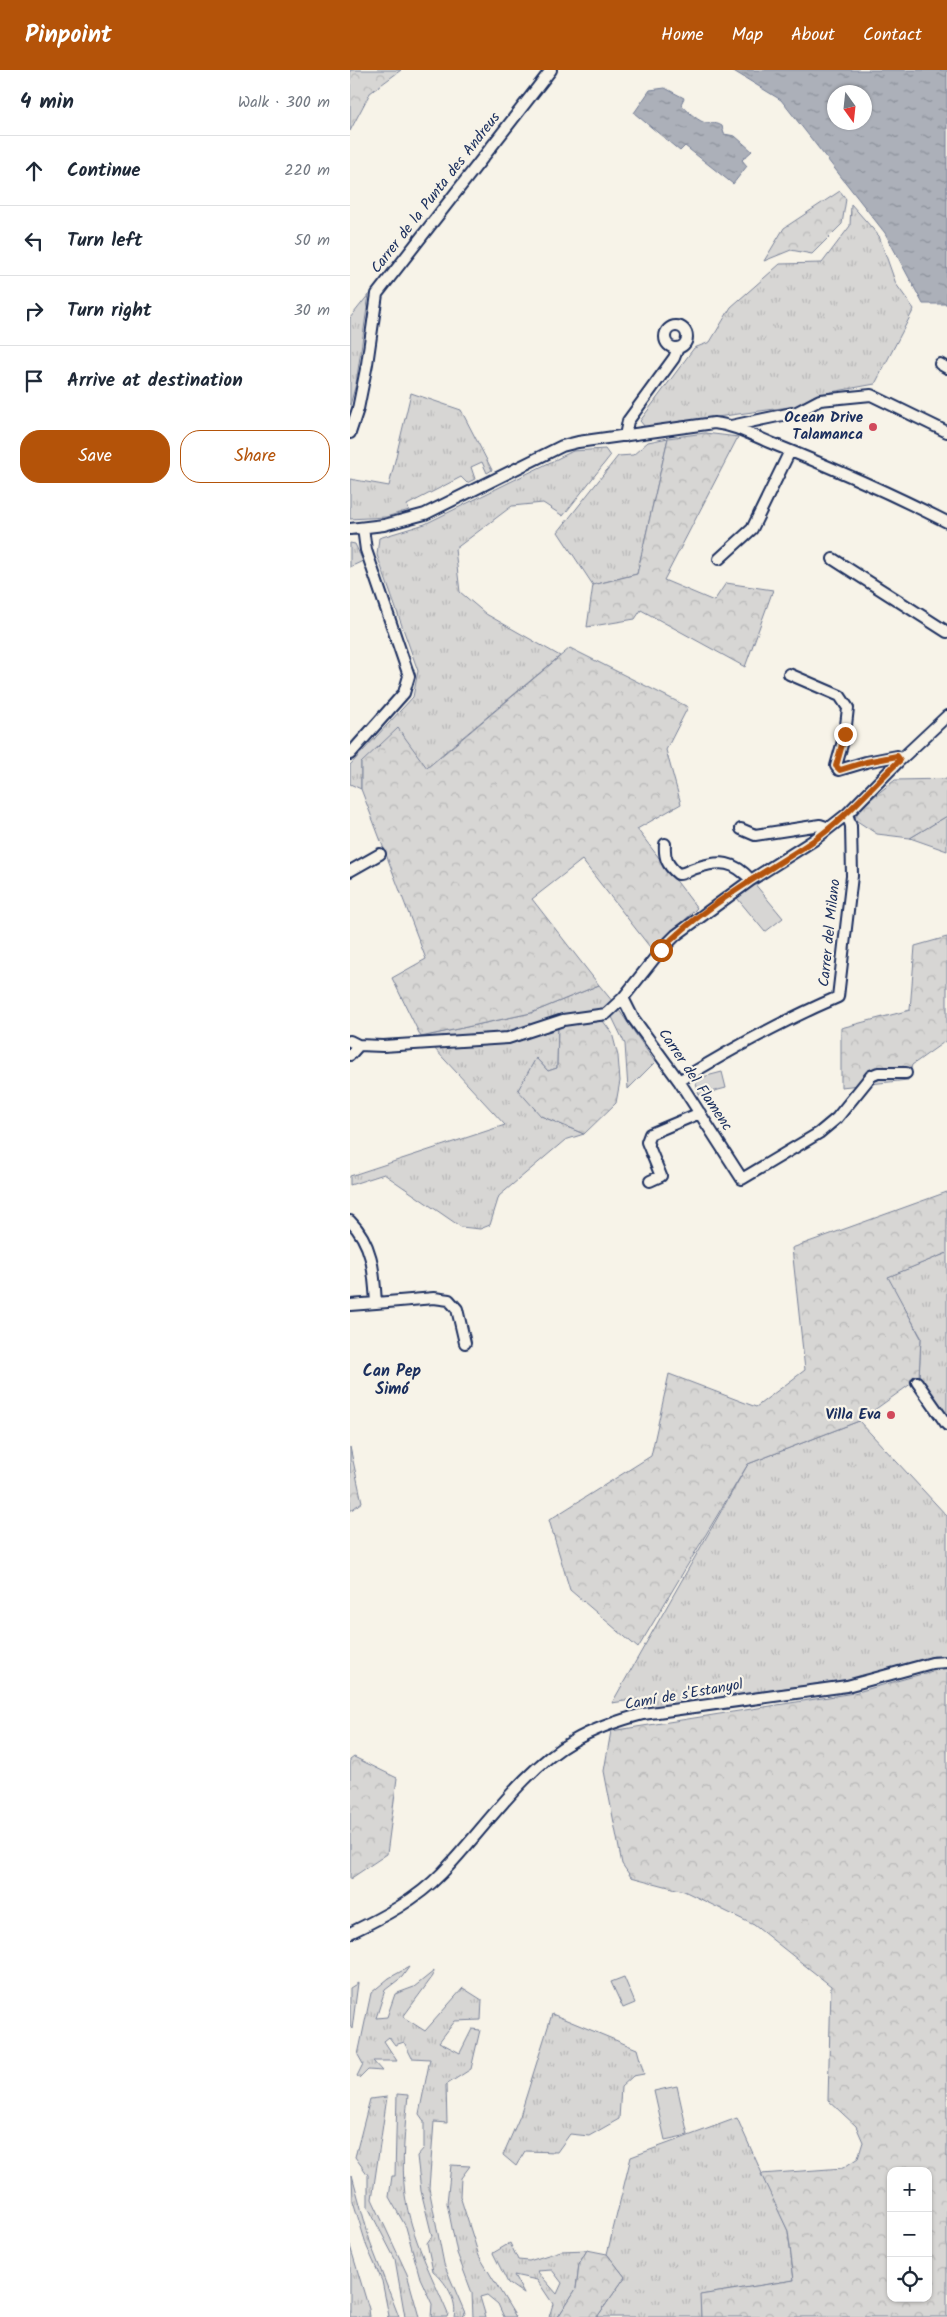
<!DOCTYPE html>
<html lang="en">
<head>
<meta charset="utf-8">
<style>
  body { margin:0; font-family:Kalam,sans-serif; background:#f2f2f3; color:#1f2937 }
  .controls { position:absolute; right:15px; bottom:15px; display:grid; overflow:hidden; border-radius:10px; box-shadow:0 1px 4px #0004 }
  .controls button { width:45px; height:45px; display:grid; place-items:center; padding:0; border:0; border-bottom:1px solid #e0e1e3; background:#fff; color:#1f2937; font:25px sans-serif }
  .compass { position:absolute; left:477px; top:15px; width:45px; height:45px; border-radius:50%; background:#fff; box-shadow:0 1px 4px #0004; rotate:165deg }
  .stop { position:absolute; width:15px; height:15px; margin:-11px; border:4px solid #b45309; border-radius:50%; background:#fff }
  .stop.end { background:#b45309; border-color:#fff; box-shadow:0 1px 5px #0008 }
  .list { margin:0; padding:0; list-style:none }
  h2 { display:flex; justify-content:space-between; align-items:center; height:65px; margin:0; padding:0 20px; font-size:21px }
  h2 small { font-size:16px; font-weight:400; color:#747a83 }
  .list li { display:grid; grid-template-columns:32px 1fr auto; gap:15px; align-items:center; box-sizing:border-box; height:70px; padding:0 20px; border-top:1px solid #e0e1e3 }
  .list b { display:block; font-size:19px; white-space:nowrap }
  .list em { font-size:16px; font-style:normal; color:#747a83 }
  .actions { display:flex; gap:10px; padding:15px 20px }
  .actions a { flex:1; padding:11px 0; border:1px solid #b45309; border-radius:20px; text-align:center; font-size:18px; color:#b45309 }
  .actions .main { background:#b45309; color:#fff }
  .icon { flex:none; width:28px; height:28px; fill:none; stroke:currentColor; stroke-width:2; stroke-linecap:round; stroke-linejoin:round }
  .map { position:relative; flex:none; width:597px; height:2247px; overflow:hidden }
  header { display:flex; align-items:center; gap:30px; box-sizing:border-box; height:70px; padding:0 25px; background:#b45309; color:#fff }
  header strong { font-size:24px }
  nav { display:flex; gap:28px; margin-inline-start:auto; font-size:18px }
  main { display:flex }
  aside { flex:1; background:#fff }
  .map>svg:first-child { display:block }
  .grass { fill:url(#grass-tufts); stroke:#798299; fill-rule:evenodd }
  .forest { fill:url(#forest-crowns); stroke:#798299; fill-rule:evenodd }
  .park { fill:#d7d6d4; stroke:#798299 }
  .water { fill:url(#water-ripples); stroke:#727c95; fill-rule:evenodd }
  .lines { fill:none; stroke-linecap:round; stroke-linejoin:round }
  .minor-casing { stroke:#1b2f5e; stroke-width:14 }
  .minor { stroke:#f7f3e8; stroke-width:10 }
  .route { stroke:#b45309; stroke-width:6 }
  .poi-dot { fill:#d1495b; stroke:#f7f3e8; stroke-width:2 }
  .labels { text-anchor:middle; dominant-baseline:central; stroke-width:4.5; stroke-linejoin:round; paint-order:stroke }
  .street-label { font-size:15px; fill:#1b2f5e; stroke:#f7f3e8 }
  .poi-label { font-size:15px; font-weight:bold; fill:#1b2f5e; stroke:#f7f3e8; text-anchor:end }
  .neighbourhood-label { font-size:16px; font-weight:bold; fill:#1b2f5e; stroke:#f7f3e8 }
</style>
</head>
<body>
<header>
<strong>Pinpoint</strong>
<nav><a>Home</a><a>Map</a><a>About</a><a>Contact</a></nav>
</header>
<main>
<aside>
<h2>4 min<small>Walk · 300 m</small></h2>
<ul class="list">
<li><svg class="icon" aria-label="ahead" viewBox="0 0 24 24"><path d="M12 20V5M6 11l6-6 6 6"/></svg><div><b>Continue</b></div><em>220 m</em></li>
<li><svg class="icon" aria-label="left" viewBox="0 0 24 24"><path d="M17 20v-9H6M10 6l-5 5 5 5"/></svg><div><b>Turn left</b></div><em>50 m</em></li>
<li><svg class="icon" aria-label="right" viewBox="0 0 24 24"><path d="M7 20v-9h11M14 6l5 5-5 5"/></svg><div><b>Turn right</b></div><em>30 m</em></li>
<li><svg class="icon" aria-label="arrive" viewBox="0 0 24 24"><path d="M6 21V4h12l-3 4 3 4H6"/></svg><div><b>Arrive at destination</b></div></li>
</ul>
<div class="actions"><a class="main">Save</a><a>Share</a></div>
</aside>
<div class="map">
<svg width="597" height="2247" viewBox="0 0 597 2247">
  <defs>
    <pattern id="grass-tufts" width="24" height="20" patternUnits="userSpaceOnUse" patternTransform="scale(1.25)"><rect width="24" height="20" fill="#d7d6d4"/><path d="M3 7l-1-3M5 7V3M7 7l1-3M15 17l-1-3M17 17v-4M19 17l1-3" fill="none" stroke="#b8b8b8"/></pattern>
    <pattern id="forest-crowns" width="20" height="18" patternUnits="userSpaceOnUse" patternTransform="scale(1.25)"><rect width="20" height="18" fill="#d7d6d4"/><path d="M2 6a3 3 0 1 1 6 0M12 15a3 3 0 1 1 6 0" fill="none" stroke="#b8b8b8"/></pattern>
    <pattern id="water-ripples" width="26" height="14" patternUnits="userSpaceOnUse" patternTransform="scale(1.25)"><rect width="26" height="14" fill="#acb0b9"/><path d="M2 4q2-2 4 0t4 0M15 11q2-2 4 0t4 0" fill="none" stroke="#8b909a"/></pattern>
  </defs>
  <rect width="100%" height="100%" fill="#f7f3e8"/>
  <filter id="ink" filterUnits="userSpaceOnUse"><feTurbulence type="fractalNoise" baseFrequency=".02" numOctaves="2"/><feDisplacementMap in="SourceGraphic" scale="10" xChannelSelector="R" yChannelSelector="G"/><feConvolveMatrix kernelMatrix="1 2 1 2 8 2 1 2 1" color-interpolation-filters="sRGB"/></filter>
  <g filter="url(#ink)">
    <path class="grass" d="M501 134 529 166 546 214 564 239 525 314 465 325 446 336 295 357 290 351 344 278 360 272 381 237 430 194 472 193 500 156Z
      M19 224 6 314 0 335V248Z
      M61 323 111 340 142 400 137 403 132 392 121 397 125 409 117 413 111 407 57 435 59 440 36 447 0 449V409L39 416Z
      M318 368 287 504 243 515 208 462 268 386 283 385 298 372Z
      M255 379 260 386 213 446 193 433 162 436 105 479 110 522 136 544 210 586 76 698 11 693V719L0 714V695L63 627 68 601 27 485 29 468 75 454 223 381Z
      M0 473 5 474 13 491 0 497Z
      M597 746V781L560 768Z
      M249 915 263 932 250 941 217 944 173 959 144 965 71 967 181 943Z
      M208 956 207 998 198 1001 186 988 191 1046 234 1064 215 1070 149 1126 140 1155 130 1159 111 1157 34 1104 0 1115V1106L155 1055 83 977 139 975 162 972Z
      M597 1183V1347L569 1308 571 1267 537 1207Z
      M509 1351 597 1446V1587L584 1586 503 1609 385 1625 354 1621 343 1631 295 1638 288 1629 262 1633 398 1394Z
      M59 1897 52 1907 35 1920 26 1948 37 1947 45 1924 64 1917 84 1901 83 1906 53 1947 75 1961 113 1918 132 1930 131 1950 105 1951 89 1972 110 1983 122 1959 130 1960 121 1999 96 2015 97 2053 84 2052 79 2118 94 2194 115 2243 113 2247H104C108 2230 95 2211 83 2201L77 2173 82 2166 71 2121 67 2086 74 2078V2051L69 2044 80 1989 62 1988 54 1972 45 1975 39 1967 34 1971 47 1991H23L32 2001 18 2000 10 2008 7 2006 13 1994 8 1985 21 1923 39 1908Z
      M8 1913 2 1959 0 1956V1918Z
      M202 1944 287 1979 294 2004 283 2006 271 2017 269 2049 239 2066 220 2064 207 2082 175 2081 166 2096 153 2085 170 2046Z
      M47 2024 58 2025C55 2058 51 2092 55 2125 61 2167 82 2206 98 2244L97 2247H81L82 2234 70 2208 56 2157 39 2127 42 2106H45Z
      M37 2027 22 2129 57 2204 69 2247H55L45 2189 18 2137V2105L5 2087 20 2029Z
      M387 2048 438 2161 444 2210 351 2225V2247H247L275 2207 257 2184 281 2087Z
      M101 2095 120 2096 111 2108 110 2126 129 2186 166 2247H154L148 2234 137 2225 130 2227 136 2247H123L122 2223 107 2183 97 2133Z
      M2 2105 21 2175 49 2247H37L39 2246 32 2211 17 2177 3 2131Z
      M160 2173 168 2190 179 2191 211 2181 237 2180 229 2194 226 2219 208 2247H199L203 2234 187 2210 164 2205 174 2224 158 2213 143 2183ZM202 2200 212 2213 207 2224 187 2201Z
      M0 2176 19 2239 20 2247H0Z"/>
    <path class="forest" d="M0 0H51L20 23 0 61Z
      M490 121 496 129 492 154 462 184 441 180 414 191 434 158Z
      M355 363 388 367 314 510 364 531 376 513 423 520 395 597 291 540 285 549 237 557 243 515 287 504 318 368Z
      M220 578 338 637 316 680 331 734 287 759 347 838 303 881 232 790 182 829 249 915 181 943 71 967 42 908 76 889 11 719V693L48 658 77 698Z
      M597 709V746L560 768 527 764 504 749 512 736 545 710Z
      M597 867V970L562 995 558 1010 491 1017V958L560 940 565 876Z
      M269 940 305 992 278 1019 275 974 262 947Z
      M253 951 262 963 268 986 270 1011 266 1033 234 1064 191 1046 168 1020 186 988 198 1001 207 998 208 956Z
      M597 1122V1183L538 1207 571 1268 569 1308 509 1351 398 1394 288 1578 220 1520 199 1450 301 1386 319 1304 406 1337 455 1300 442 1178Z
      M0 1377 12 1432 0 1441Z
      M593 1598 597 1599V2247H351L350 2225 444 2210 438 2161 411 2104 493 2098 508 2088 513 2072 506 2056 478 2030 481 1916 404 1855 334 1821 281 1807 272 1794 254 1701 261 1661 504 1623ZM541 2101H578V2228H541Z
      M4 1687 47 1708 37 1784 0 1809V1690Z
      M237 2180 257 2184 275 2207 247 2247H208L226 2219 229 2194Z"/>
    <path class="park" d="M404 813 433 848 415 862 387 828Z
      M372 1002 376 1018 349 1025 345 1009Z
      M274 1907 285 1933 273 1938 261 1912Z
      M327 2016 338 2065 315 2070 304 2021Z"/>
    <path class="water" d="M382 0H597V234H573L535 163 431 30ZM484 22H514V52H484Z
      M315 18 334 28 331 34C336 40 346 49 353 52 360 55 364 51 372 56L374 64 385 66 402 81 392 90 397 96 383 114 335 76 330 81 284 43 300 20Z"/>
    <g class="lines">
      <g class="minor-casing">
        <path id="minor" d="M315 267a11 11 0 1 1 22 0a11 11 0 1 1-22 0Z
          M590 294 597 298
          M381 356 447 342 470 330 521 325 597 362
          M0 363 8 339 17 294 27 224 201 0
          M275 366 278 351 324 288 328 278
          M0 459 34 455 75 444 212 376 228 372 364 353C385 355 402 365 421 373 481 397 540 423 597 452
          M369 489 402 459 440 381
          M483 489 597 562
          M439 604 490 626 498 638 495 664 486 696 489 700 516 692 547 686 550 690
          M0 684 54 623 59 606 16 480 13 458
          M391 759 405 765 470 755 479 758
          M315 774C314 788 317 795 328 804 335 804 339 800 346 798 371 790 384 791 401 810
          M0 801 30 784
          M273 928 283 948 329 1011 392 1109 469 1063 487 1048 521 1006 528 1003H556
          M0 971 8 975 33 976 158 968 213 950 256 944 273 928 311 880 326 865 401 810 464 770 497 744 548 692 597 646
          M0 985 9 975
          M329 1011C381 979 432 951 488 927L502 806 501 756 497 744
          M300 1111 311 1106 297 1072 300 1064 350 1043
          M0 1151C23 1174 24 1202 26 1233L0 1235
          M26 1233 84 1228 99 1230 107 1239 115 1273
          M567 1312 597 1355
          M0 1863C33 1847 66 1830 92 1803 132 1762 173 1699 223 1671 244 1659 270 1650 293 1644L497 1616 582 1593 597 1592"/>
      </g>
      <use href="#minor" class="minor"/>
    </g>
  </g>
  <g class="lines" filter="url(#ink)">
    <path class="route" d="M311 880C354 835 412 805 463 771 496 748 521 717 550 690L547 686 516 692 490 700 486 696 495 664"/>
  </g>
  <g class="poi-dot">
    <circle cx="523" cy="357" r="5"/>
    <circle cx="541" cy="1345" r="5"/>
  </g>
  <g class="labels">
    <g class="street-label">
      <text transform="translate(86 123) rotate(-52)">Carrer de la Punta des Andreus</text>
      <text transform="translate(480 863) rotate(-84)">Carrer del Milano</text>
      <text transform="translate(345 1010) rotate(56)">Carrer del Flamenc</text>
      <text transform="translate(334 1625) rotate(-10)">Camí de s'Estanyol</text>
    </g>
    <g class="poi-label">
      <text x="513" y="348">Ocean Drive<tspan x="513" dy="17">Talamanca</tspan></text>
      <text x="531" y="1345">Villa Eva</text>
    </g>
    <g class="neighbourhood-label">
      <text x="42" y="1301">Can Pep<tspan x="42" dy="18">Simó</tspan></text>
    </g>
  </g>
</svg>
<div class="controls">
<button>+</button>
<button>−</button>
<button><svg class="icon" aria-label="locate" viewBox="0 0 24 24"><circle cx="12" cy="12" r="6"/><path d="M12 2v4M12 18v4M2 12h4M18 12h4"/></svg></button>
</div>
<svg class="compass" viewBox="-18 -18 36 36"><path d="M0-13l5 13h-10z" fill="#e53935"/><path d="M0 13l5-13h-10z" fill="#747a83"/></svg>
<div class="stop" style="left:311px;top:880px"></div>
<div class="stop end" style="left:495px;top:664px"></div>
</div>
</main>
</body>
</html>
